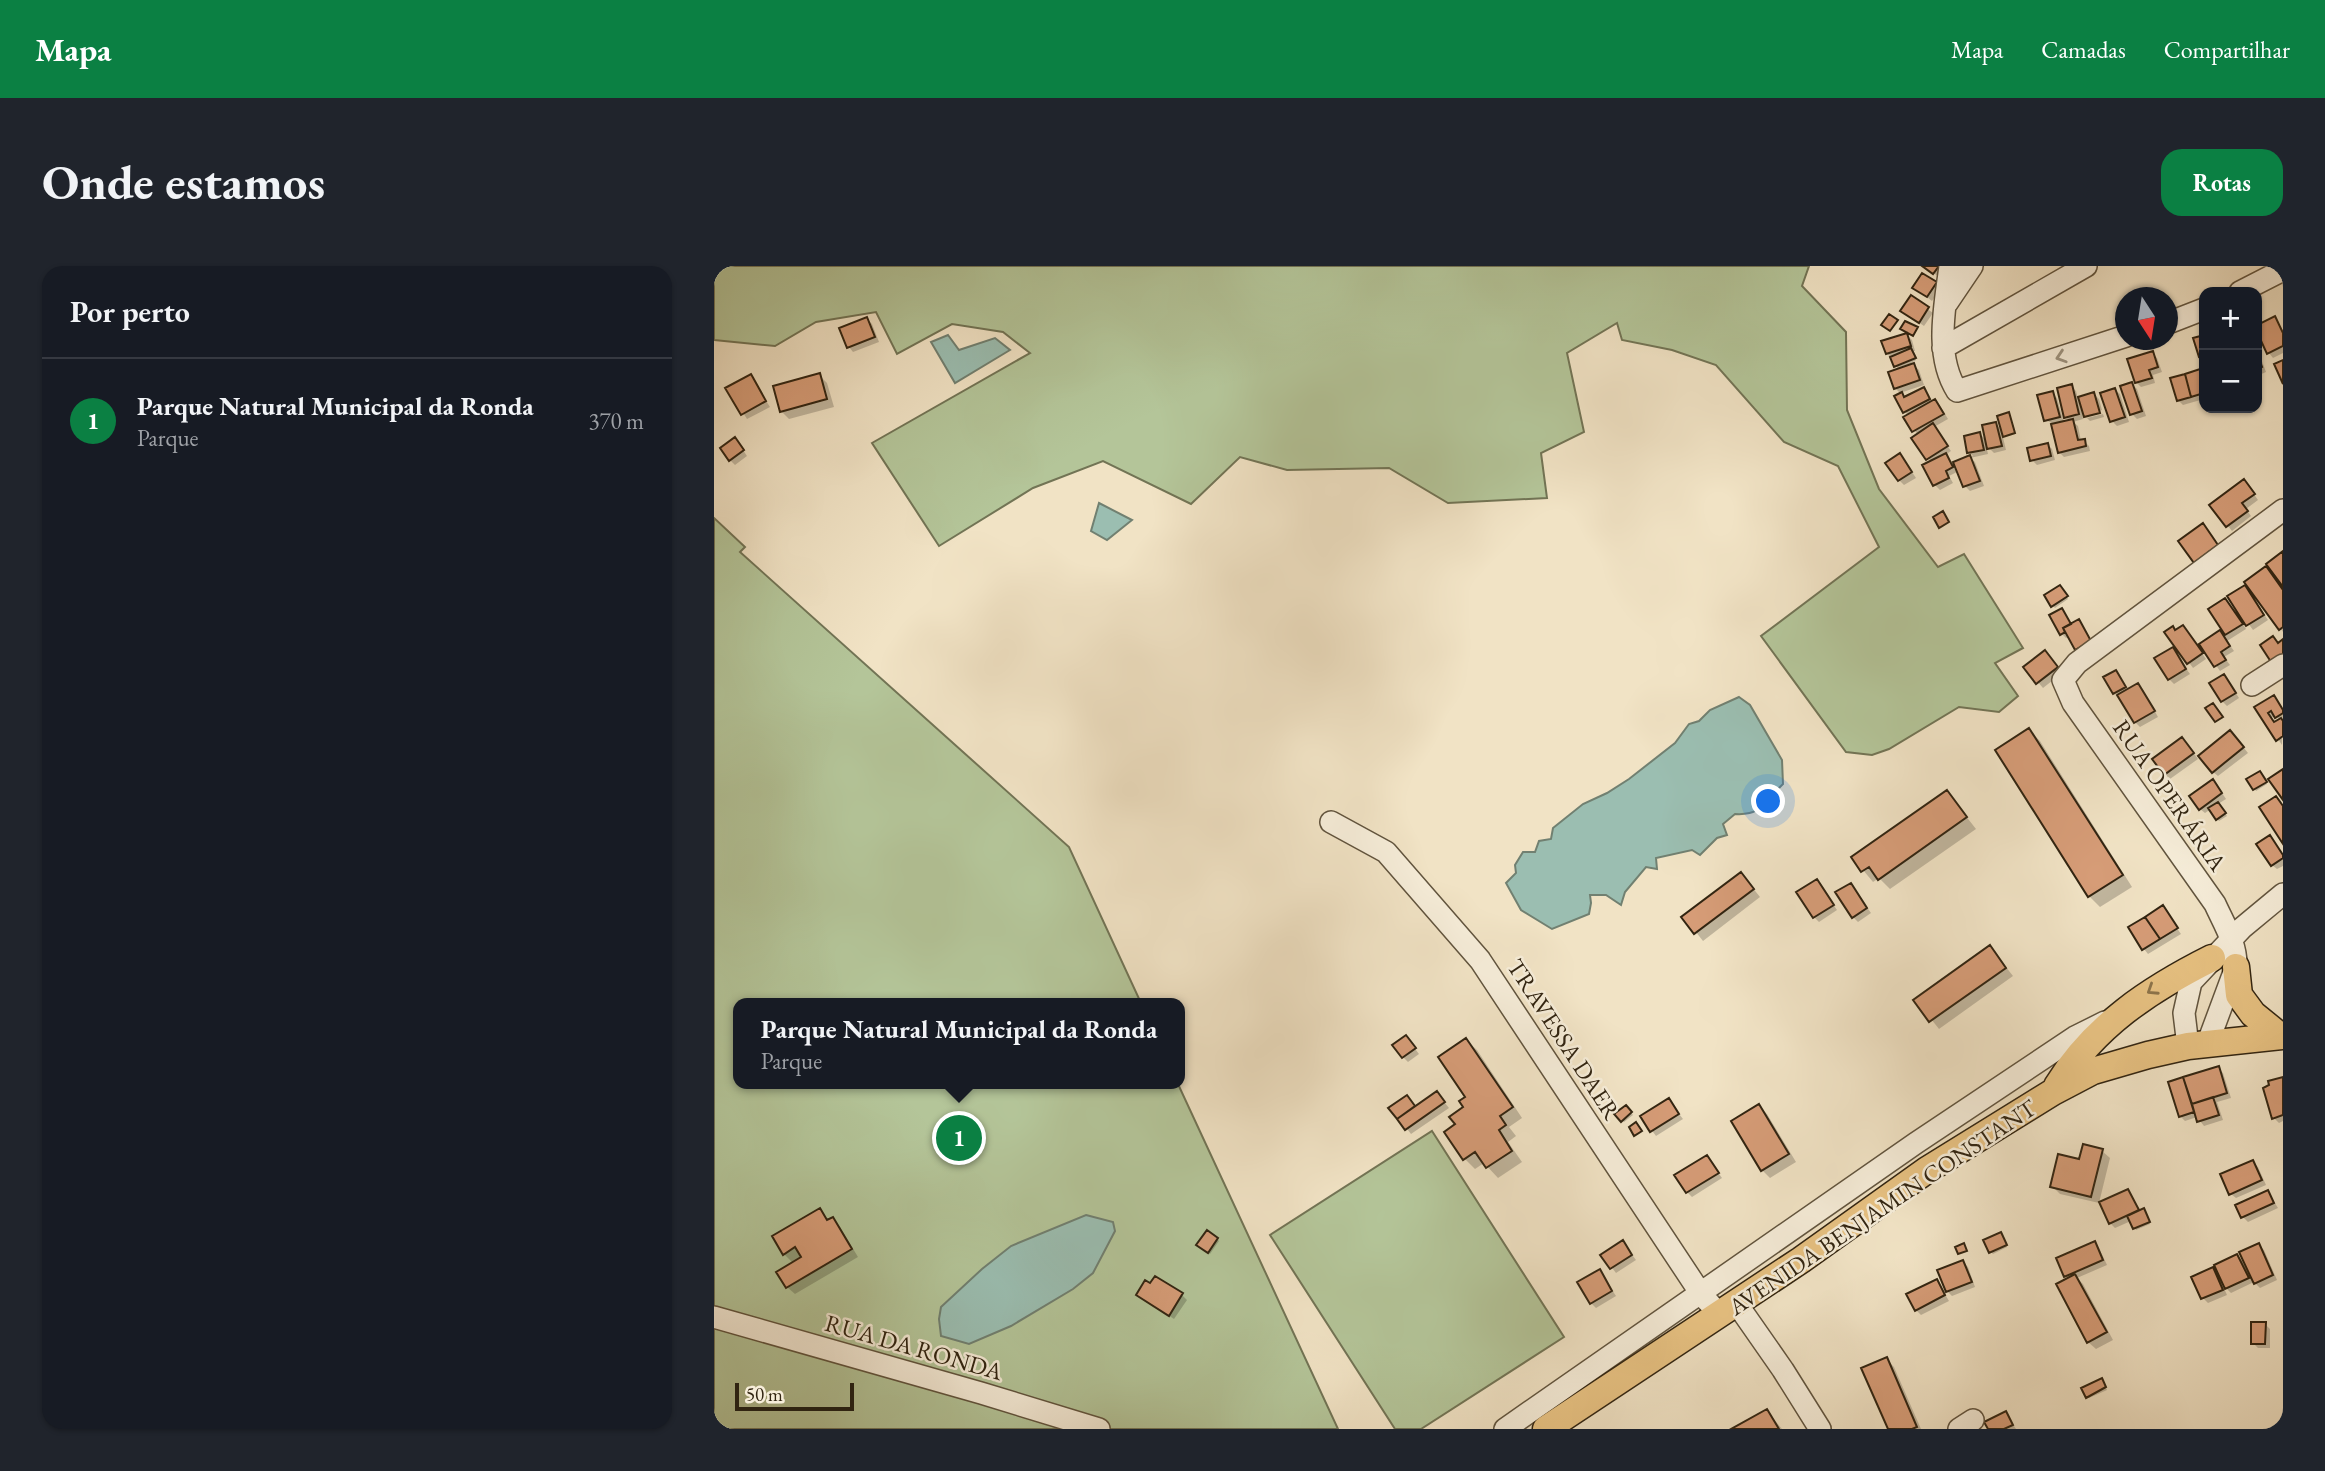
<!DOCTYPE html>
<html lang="pt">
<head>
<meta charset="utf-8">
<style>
  body { margin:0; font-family:"EB Garamond",serif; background:#20242c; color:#f1f3f6 }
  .controls { position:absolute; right:21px; top:21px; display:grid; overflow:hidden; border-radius:14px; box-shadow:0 2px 5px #0004 }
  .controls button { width:63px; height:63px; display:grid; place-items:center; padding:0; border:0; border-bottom:2px solid #363941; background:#171b24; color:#f1f3f6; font:35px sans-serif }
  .compass { position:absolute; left:1401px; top:21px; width:63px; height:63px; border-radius:50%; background:#171b24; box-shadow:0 2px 5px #0004; rotate:168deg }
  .scale { position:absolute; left:21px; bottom:18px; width:119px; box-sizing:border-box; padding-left:7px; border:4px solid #312411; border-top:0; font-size:19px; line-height:24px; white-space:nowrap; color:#312411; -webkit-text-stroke:5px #f6edd9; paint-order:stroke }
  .you { position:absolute; left:1055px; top:536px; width:24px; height:24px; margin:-18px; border:5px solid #fff; border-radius:50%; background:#1a73e8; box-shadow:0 0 0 10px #1a73e833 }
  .badge { display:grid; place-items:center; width:46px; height:46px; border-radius:50%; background:#0b8043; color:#fff; font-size:23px; font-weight:700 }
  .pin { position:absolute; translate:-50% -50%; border:4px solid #fff; box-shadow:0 2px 7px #0006 }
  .popup { position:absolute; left:19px; top:732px; width:452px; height:91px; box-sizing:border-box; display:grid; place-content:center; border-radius:14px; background:#171b24; filter:drop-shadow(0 2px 5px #0005); font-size:23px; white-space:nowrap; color:#9ea1a6 }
  .popup b { font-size:26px; color:#f1f3f6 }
  .popup::after { content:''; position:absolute; left:50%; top:100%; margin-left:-14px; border:14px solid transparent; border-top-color:#171b24 }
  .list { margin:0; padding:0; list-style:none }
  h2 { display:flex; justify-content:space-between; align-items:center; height:91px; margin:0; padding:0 28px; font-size:30px }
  h2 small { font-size:23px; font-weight:400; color:#9ea1a6 }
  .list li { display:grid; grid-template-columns:46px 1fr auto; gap:21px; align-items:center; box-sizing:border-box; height:126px; padding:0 28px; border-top:2px solid #363941 }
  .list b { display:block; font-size:26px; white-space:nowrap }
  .list p { margin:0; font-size:23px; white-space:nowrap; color:#9ea1a6 }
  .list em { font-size:23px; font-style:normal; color:#9ea1a6 }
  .map { position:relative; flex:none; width:1569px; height:1163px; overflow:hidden; border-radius:21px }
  header { display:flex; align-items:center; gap:42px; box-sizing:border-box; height:98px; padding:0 35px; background:#0b8043; color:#fff }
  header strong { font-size:33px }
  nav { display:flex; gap:38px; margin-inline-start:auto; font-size:24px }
  .intro { display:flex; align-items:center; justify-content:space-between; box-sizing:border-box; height:168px; padding:0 42px }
  h1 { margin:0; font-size:49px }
  .button { padding:18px 32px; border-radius:21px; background:#0b8043; color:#fff; font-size:24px; font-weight:700 }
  main { display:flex; gap:42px; padding:0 42px }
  aside { flex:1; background:#171b24; border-radius:21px; box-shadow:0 2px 5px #0004 }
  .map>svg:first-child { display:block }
  .green { fill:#b4c599; stroke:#727455; stroke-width:2 }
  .water { fill:#9bbeb1; stroke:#718071; stroke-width:2 }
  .shadow { fill:#0003; fill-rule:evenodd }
  .building { fill:#d69c77; stroke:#312411; stroke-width:2 }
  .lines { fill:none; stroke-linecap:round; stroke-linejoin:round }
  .minor-casing { stroke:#61543e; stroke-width:24 }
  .major-casing { stroke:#312411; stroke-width:29 }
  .minor { stroke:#f6edd9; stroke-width:21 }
  .major { stroke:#e8c282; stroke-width:26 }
  .oneway { stroke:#9d937f }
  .oneway2 { stroke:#8c734a }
  .labels { text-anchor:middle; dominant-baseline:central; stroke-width:5; stroke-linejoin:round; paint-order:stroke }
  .street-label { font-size:24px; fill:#312411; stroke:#f6edd9 }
</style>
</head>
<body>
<header>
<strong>Mapa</strong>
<nav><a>Mapa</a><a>Camadas</a><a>Compartilhar</a></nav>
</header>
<div class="intro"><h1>Onde estamos</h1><a class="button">Rotas</a></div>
<main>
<aside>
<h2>Por perto<small></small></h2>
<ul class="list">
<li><span class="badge">1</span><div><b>Parque Natural Municipal da Ronda</b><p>Parque</p></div><em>370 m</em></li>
</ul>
</aside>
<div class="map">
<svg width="1569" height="1163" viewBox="0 0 1569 1163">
  <rect width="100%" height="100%" fill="#f1e3c5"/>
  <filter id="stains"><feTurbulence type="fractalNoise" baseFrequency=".00286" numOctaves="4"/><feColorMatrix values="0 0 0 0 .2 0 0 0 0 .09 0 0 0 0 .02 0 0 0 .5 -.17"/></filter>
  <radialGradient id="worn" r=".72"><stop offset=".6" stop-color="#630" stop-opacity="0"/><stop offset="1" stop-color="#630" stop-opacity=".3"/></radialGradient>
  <path class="green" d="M0 0H1095L1088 20 1132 66 1133 144 1165 223 1224 301 1250 288 1309 382 1281 397 1304 430 1285 446 1245 441 1175 483 1158 489 1132 486 1047 370 1165 281 1124 200 1070 176 1002 99 958 84 908 74 903 57 853 87 870 166 827 187 833 232 734 237 675 202 573 204 526 191 477 238 389 195 319 222 225 280 158 177 316 87 289 66 238 58 183 88 162 46 102 56 61 80 0 74Z
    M0 252 31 281 26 286 355 581 427 737H24V818H464L624 1163H0Z
    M718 865 850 1071 707 1163H681L556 969Z"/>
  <path class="water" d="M234 69 245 84 281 72 296 84 241 117 217 76Z
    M385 237 418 254 393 274 377 265Z
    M1025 431 1036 439 1068 494 1069 518C1052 534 1049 550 1021 548L1009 558 1013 569 1003 572 986 589 978 584 942 592 943 603 932 601 911 626 907 639 892 629H876L877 637 875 648 838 663 807 644 792 617 802 607 801 599 809 586H821L825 575 837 573 839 562 869 538 893 527 915 513 961 477 975 458 985 455 996 444Z
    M372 949 399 956 401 965 379 1007 359 1023 297 1060 255 1078 227 1070 225 1053 227 1041 268 1003 297 980Z"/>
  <path class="shadow" d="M1210 0H1233L1225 11Z
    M1222 18 1226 23 1218 35 1200 21Z
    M1197 31 1219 47 1210 60 1194 49Z
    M153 53 158 58 165 76 139 86 135 81Z
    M1561 53 1569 64V87L1559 92 1555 87 1543 61Z
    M1193 69 1198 74 1201 85H1199L1202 94 1197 97 1205 104 1210 119 1186 127 1181 122 1185 104 1173 87Z
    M1543 82 1552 106 1543 110Z
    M1438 87 1443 92 1448 106 1439 109 1441 117 1427 121 1422 116Z
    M1486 105 1490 108V133L1469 139 1464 134Z
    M105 109 113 117 120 141 75 153 67 145Z
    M36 110 56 141 33 153 14 123Z
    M1418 118 1423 123 1432 150 1423 153 1418 148Z
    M1357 120 1362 125 1364 132 1380 128 1385 133 1388 144 1372 149V151L1368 147 1369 153 1359 156 1364 160 1367 175H1370L1375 180 1376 185 1350 191 1345 186 1339 158 1332 154 1338 127 1343 132 1350 157 1356 155 1349 149Z
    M1209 123 1219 136 1221 135 1226 140 1234 153 1220 161 1237 185 1231 189 1243 206 1235 210 1239 217 1226 224 1221 219 1217 196 1200 172 1204 169 1192 152 1194 150 1182 131 1188 128 1192 132Z
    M1401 124 1406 128 1415 156 1403 160 1398 155Z
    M1295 148 1301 166 1290 169 1288 167 1292 184 1280 187 1272 179 1274 188 1256 192 1261 196 1270 220 1256 225 1251 220 1242 197 1259 190 1255 186 1266 168 1274 176 1282 158 1289 165Z
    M1389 148 1390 151 1376 155 1373 152Z
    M25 178 33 190 21 199 16 194Z
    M1334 179 1338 183 1341 194 1323 199 1318 194Z
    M1190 194 1202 212 1190 219 1185 214Z
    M1534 220 1544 234 1532 243 1537 250 1518 265 1514 260Z
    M1569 287 1568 323 1569 366 1533 316 1551 303 1563 314 1565 313 1554 298Z
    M1531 321 1554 354 1539 364 1515 331Z
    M1347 323 1354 333 1341 342 1339 340Z
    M1516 339 1532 363 1513 375 1520 385 1510 391 1516 399 1506 405 1487 378 1509 364Z
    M1348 344 1358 359 1364 355 1369 360 1381 380 1367 388 1356 371 1352 372 1347 367Z
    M1453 366H1473L1492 393 1479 402Z
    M1458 383 1476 408 1460 418 1455 413Z
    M1336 391 1348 407 1329 422 1312 402Z
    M1402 406 1415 424 1424 419 1429 424 1444 451 1426 461 1421 456 1392 412Z
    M1514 415 1525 432 1513 440 1508 435Z
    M1564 436 1569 444 1568 479 1543 441ZM1562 449 1566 454 1561 458 1557 452Z
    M1315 464 1326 475 1418 621 1386 641 1375 630Z
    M1521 471 1534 487 1504 510 1499 506Z
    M1473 478 1484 493 1456 513 1451 508Z
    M1547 509 1553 518 1542 525 1541 523Z
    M1504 521 1512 533 1504 538 1513 550 1505 555 1497 543 1491 547 1486 543Z
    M1233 526 1262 563 1176 623 1165 612 1159 616 1139 592Z
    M1560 576 1569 589V600L1563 603 1558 599Z
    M1103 615 1123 644 1105 656 1100 651Z
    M1034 616 1046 631 989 675 970 651Z
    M1137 619 1157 647 1144 656 1139 651Z
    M1449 642 1467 668 1434 688 1430 683Z
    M1276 681 1299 710 1225 763 1202 734Z
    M752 774 763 784 808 852 795 861 802 870 794 876 808 896 784 912 770 897 761 903 750 892 743 859 752 842Z
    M696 776 705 788 694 796 689 791Z
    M1504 802 1509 807 1517 832 1503 836 1509 854 1490 860 1483 851 1471 855 1466 850 1456 817Z
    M1569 813V855L1565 857 1560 852 1556 816Z
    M723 827 735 842 697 868 677 842 698 836 702 842Z
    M954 834 969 853 942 870 928 851Z
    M1045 840 1053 848 1082 896 1056 912 1048 904Z
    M912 841 919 849 910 856 903 848Z
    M1388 885 1396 892 1385 937 1346 928 1338 920 1367 895Z
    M993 891 1008 912 978 931 973 926Z
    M1539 896 1544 901 1552 919 1522 932 1517 928Z
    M1414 925 1427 945 1431 946 1436 958 1422 964 1417 955 1401 962 1396 957Z
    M1554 926 1564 942 1534 956 1529 951Z
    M106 944 115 955 118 953 126 961 144 991 81 1028 73 1021 80 998 70 988Z
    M1288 970 1293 981 1279 988 1277 986Z
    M503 973 505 975 496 988 486 981Z
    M1380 977 1385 982 1393 999 1363 1012 1369 1018 1399 1074 1382 1083 1374 1076 1355 1013 1352 1010Z
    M1545 979 1550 984 1563 1014 1546 1022 1540 1016 1517 1027 1508 1018 1513 1029 1494 1037 1489 1032 1499 1003 1507 1011 1523 990 1533 999Z
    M913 982 922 994 902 1007 889 990Z
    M1249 996 1254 1001 1261 1021 1238 1030 1233 1025Z
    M886 1006 902 1030 882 1042 877 1037Z
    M1223 1015 1235 1035 1207 1049 1202 1044Z
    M424 1029H468L473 1034 460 1053Z
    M1551 1058 1556 1063V1082H1544L1539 1077Z
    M1172 1093 1180 1101 1207 1163H1176Z
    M1389 1116 1393 1124 1375 1132 1373 1131Z
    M1053 1145 1068 1163H1020Z
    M1292 1148 1302 1163H1276Z"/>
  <path class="building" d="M1208 0H1225L1219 8Z
    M1208 7 1223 16 1213 31 1198 22Z
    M1197 29 1215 41 1205 57 1186 45Z
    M1175 48 1184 54 1176 65 1167 59Z
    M1561 50 1569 67V80L1553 88 1543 66V59Z
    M153 51 161 71 133 82 125 62Z
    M1191 55 1204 61 1199 70 1186 63Z
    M1193 67 1197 80 1172 88 1167 75Z
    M1490 69V90L1485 91 1479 72Z
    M1197 82 1202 92 1180 101 1176 91Z
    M1439 85 1444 101 1435 104 1438 112 1421 117 1413 93Z
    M1543 87 1548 101 1543 103Z
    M1569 94V118L1560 98Z
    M1200 97 1206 114 1180 123 1174 106Z
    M1486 103 1490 127 1477 131 1471 108Z
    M106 107 113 133 66 146 59 120Z
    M37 108 52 135 27 149 11 122Z
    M1471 108 1477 131 1463 135 1456 112Z
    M1418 116 1428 145 1416 149 1406 120Z
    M1358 118 1365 148 1350 152 1343 122Z
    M1210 121 1216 133 1189 147 1180 130 1188 126 1190 131Z
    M1401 122 1411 151 1396 156 1386 127Z
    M1339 125 1346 151 1330 155 1323 129Z
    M1380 126 1386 147 1370 151 1364 131Z
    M1221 133 1230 148 1198 166 1189 151Z
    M1295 146 1301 167 1289 171 1283 150Z
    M1359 153 1364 174 1371 173 1372 180 1344 187 1337 158Z
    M1282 156 1288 180 1273 183 1268 159Z
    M1219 157 1234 180 1212 194 1197 172Z
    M1266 166 1270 184 1253 187 1250 170Z
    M21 171 30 184 15 195 6 182Z
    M1334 177 1337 190 1316 195 1313 182Z
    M1186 187 1198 206 1184 215 1171 197Z
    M1232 187 1239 201 1232 205 1235 212 1219 220 1208 199Z
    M1256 189 1266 215 1249 221 1239 196Z
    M1530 213 1541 228 1528 237 1534 245 1512 261 1495 239Z
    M1229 245 1235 256 1225 262 1219 251Z
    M1489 257 1504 279 1480 297 1464 275Z
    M1569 285V321L1552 298Z
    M1552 300 1569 324V361L1565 364 1530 316Z
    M1346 319 1354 330 1337 341 1330 329Z
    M1531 319 1550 349 1532 360 1513 330Z
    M1511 332 1529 358 1511 369 1494 343Z
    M1348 342 1357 358 1349 362 1351 366 1346 369 1335 349Z
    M1365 353 1377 375 1361 384 1349 362Z
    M1469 359 1489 387 1473 398 1450 366 1459 360 1461 364Z
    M1506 364 1516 380 1507 386 1512 394 1500 401 1485 378Z
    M1559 370 1564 377 1569 373V393L1559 399 1546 379Z
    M1459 381 1472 403 1454 414 1440 392Z
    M1331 384 1344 401 1322 418 1309 401Z
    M1402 404 1412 421 1399 428 1389 411Z
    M1510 408 1522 427 1507 436 1495 417Z
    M1424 417 1441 445 1420 457 1403 429Z
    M1560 429 1569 444V447L1561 452 1557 445 1554 447 1560 456 1567 452 1569 455V470L1562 475 1540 441Z
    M1499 437 1509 451 1501 456 1491 442Z
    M1315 462 1409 609 1374 631 1281 484Z
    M1516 464 1530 481 1498 507 1484 490Z
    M1468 471 1480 487 1450 509 1438 493Z
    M1569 503V534L1554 513Z
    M1546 505 1553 516 1539 524 1532 513Z
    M1499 513 1508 527 1485 544 1475 530Z
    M1233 524 1253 551 1164 614 1155 601 1147 606 1137 591Z
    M1562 530 1569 540V578L1545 541Z
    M1504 536 1512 547 1502 554 1494 542Z
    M1556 569 1569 589V592L1557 600 1542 578Z
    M1027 606 1040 623 980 668 967 651Z
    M1103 613 1120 639 1099 652 1082 626Z
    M1137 617 1153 642 1138 652 1121 626Z
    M1449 639 1464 662 1446 673 1431 651Z
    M1431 651 1446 673 1428 684 1414 661Z
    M1276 679 1292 702 1215 756 1199 734Z
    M692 769 702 782 688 792 678 779Z
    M752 772 799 841 786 850 792 859 785 864 798 885 772 902 761 886 749 894 730 866 741 858 735 851 749 841 745 835 751 831 724 791Z
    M1505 800 1513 827 1478 838 1469 811Z
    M1469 811 1480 846 1465 851 1454 816Z
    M1569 811V849L1558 853 1549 822 1555 819 1554 815Z
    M723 825 731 836 691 864 683 853Z
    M693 829 701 840 683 853 674 842Z
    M1499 831 1505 849 1483 856 1478 838Z
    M955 832 965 848 936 866 926 850Z
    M1045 838 1075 888 1047 905 1017 855Z
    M912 839 918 846 907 856 900 848Z
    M922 856 928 865 920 870 915 861Z
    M1369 878 1389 883 1377 931 1336 921 1344 888 1365 893Z
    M993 889 1005 907 972 927 960 909Z
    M1539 894 1548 914 1515 929 1506 908Z
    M1414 923 1425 944 1395 958 1385 936Z
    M1554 924 1560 937 1527 952 1521 939Z
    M106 942 113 954 119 951 138 983 72 1022 62 1006 87 991 81 981 69 989 58 970Z
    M1430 942 1436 956 1419 963 1413 950Z
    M493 964 504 972 494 987 482 979Z
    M1287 966 1293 979 1275 987 1269 974Z
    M909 974 918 989 896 1003 886 989Z
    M1381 975 1389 994 1350 1011 1342 992Z
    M1250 977 1253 985 1244 988 1241 981Z
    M1545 977 1559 1009 1540 1018 1525 986Z
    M1523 988 1535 1012 1511 1023 1500 999Z
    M1249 994 1258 1016 1232 1026 1223 1004Z
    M1499 1001 1509 1024 1487 1033 1477 1011Z
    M886 1003 898 1025 876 1038 863 1016Z
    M1361 1008 1393 1066 1373 1077 1342 1018Z
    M441 1010 469 1027 455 1050 422 1029 431 1014 436 1017Z
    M1223 1013 1231 1029 1201 1045 1192 1028Z
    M1537 1056H1552L1551 1078H1537Z
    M1173 1091 1203 1161 1198 1163H1174L1147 1102Z
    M1388 1112 1392 1121 1372 1132 1367 1122Z
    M1053 1143 1065 1163H1017Z
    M1292 1145 1299 1159 1290 1163H1274L1270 1156Z"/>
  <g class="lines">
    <g class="minor-casing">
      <path id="minor" d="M1236 0C1231 40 1220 89 1243 125L1412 70
        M1526 26 1569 4
        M1233 37 1258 0
        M1454 57 1490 43
        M1229 82 1372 0
        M1538 419 1569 399
        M617 556 672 586 766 694 987 1028 997 1039
        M1493 779 1522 701C1523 678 1510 658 1501 638L1359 437 1349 414 1363 397 1569 244
        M1474 780 1470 747 1477 716 1528 662 1569 628
        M1023 1038 1069 1104 1106 1163
        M0 1051 267 1127 385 1163
        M791 1163 1202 877 1361 771 1391 756
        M1245 1163 1259 1154"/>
    </g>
    <g class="major-casing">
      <path id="major" d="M1522 701 1525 729 1539 748 1566 770
        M1343 820C1380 760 1436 723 1498 692
        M832 1163 1087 994 1213 904 1339 826 1379 805 1434 789 1474 780 1569 770"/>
    </g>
    <use href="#minor" class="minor"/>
    <use href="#major" class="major"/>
  </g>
  <defs><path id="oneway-chevron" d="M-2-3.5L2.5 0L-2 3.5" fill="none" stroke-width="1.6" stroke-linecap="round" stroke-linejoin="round" transform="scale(1.75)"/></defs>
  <use class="oneway" href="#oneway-chevron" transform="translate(1347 91) rotate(162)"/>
  <use class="oneway2" href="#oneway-chevron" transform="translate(1438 724) rotate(147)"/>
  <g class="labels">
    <g class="street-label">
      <text transform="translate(1456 529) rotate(55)">RUA OPERÁRIA</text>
      <text transform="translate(850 773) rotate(57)">TRAVESSA DAER</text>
      <text transform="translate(1168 941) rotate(-34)">AVENIDA BENJAMIN CONSTANT</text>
      <text transform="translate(200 1081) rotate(16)">RUA DA RONDA</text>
    </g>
  </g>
  <rect width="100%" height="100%" filter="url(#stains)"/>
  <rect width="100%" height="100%" fill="url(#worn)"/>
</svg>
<div class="controls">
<button>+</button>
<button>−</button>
</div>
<svg class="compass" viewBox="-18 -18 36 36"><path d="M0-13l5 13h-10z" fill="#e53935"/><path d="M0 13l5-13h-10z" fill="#9ea1a6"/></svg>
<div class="scale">50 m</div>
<div class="you"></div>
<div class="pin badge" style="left:245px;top:872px">1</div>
<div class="popup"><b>Parque Natural Municipal da Ronda</b>Parque</div>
</div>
</main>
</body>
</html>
